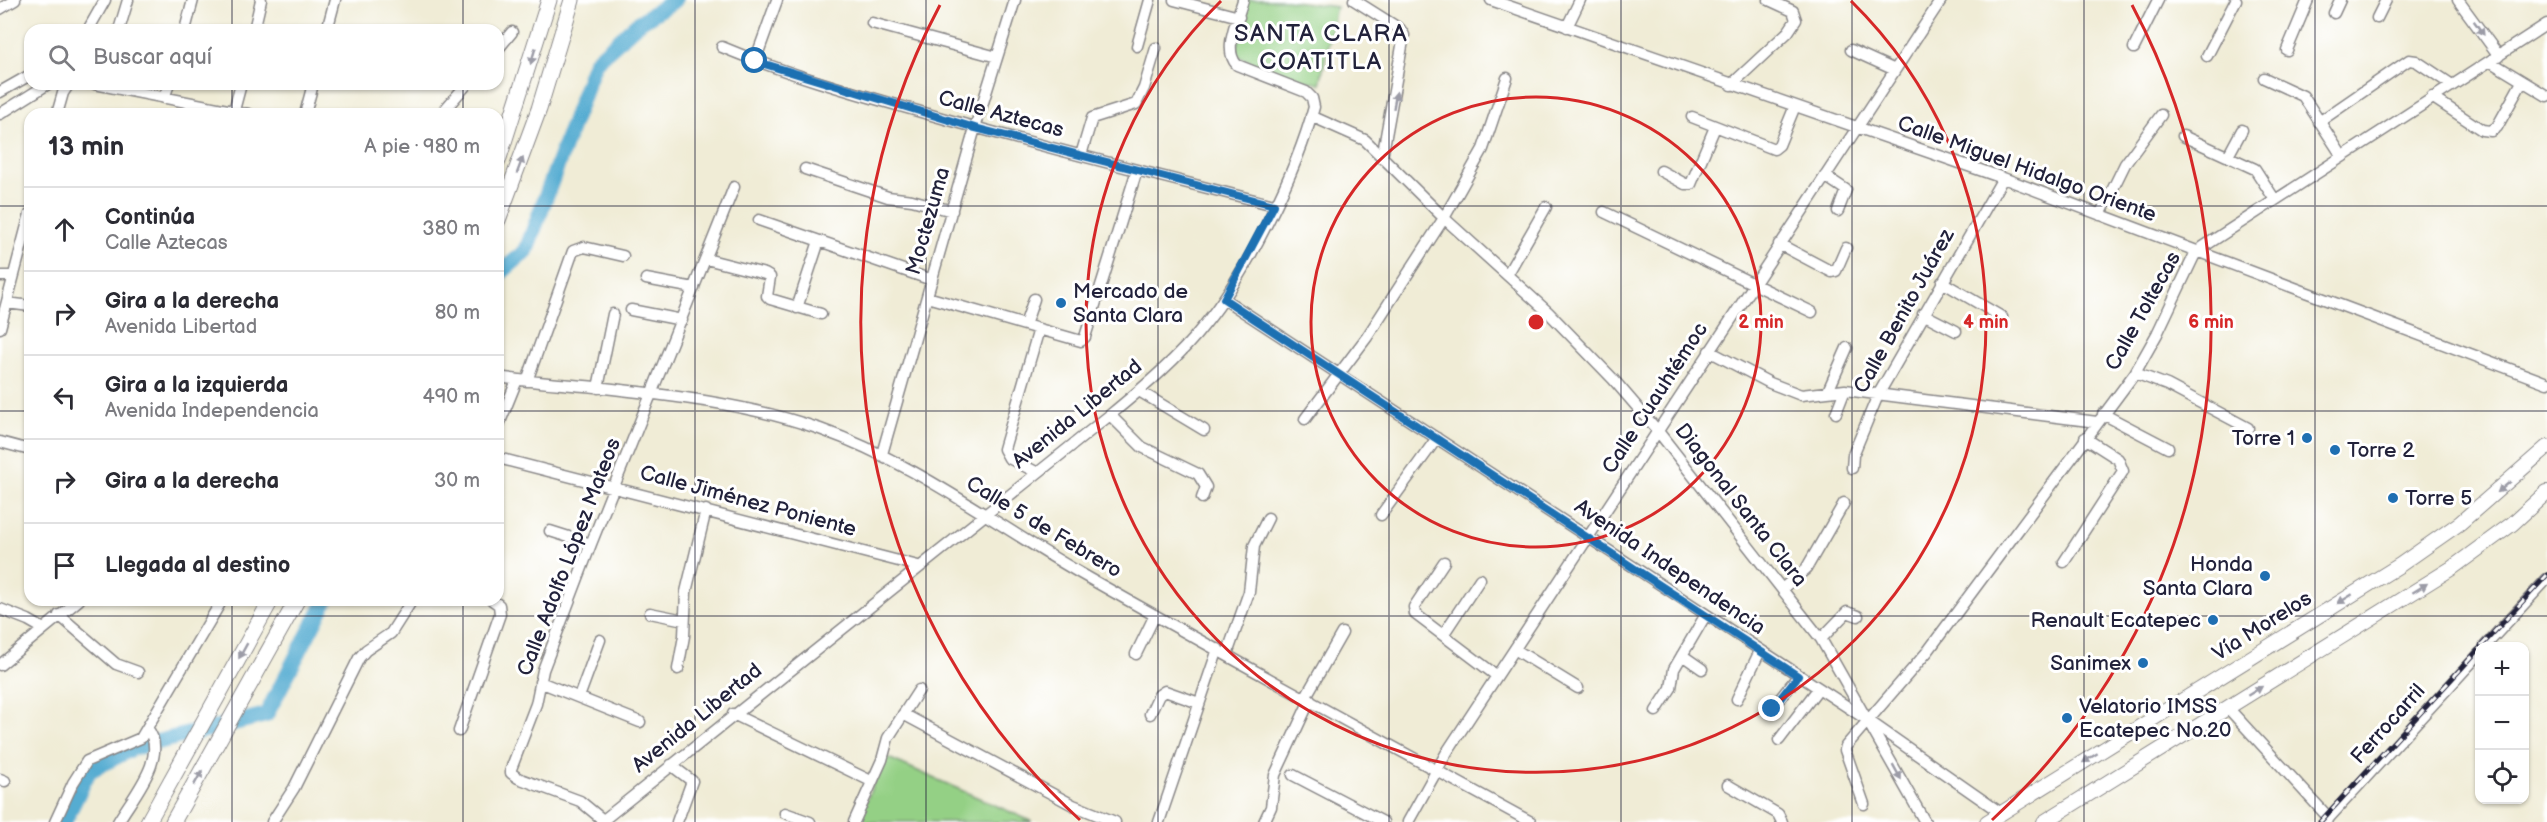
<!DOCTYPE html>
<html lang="es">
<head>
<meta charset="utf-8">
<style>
  body { margin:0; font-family:"Balsamiq Sans",sans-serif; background:#f2f2f3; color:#2b2b33 }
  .controls { position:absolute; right:18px; bottom:18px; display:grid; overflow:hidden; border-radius:12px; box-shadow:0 2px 4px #0004 }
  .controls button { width:54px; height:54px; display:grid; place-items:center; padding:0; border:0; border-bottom:2px solid #e1e1e2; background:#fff; color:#2b2b33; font:30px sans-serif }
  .stop { position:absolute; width:18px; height:18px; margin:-14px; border:4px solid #1f6fb2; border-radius:50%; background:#fff }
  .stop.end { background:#1f6fb2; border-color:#fff; box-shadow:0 2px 6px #0008 }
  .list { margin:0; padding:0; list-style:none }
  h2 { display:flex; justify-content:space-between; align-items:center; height:78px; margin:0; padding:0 24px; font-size:26px }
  h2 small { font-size:20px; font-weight:400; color:#7c7c81 }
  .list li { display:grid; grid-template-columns:39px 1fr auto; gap:18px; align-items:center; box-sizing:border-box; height:84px; padding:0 24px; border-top:2px solid #e1e1e2 }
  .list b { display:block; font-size:22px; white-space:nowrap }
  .list p { margin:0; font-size:20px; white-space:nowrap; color:#7c7c81 }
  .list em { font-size:20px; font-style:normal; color:#7c7c81 }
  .icon { flex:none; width:33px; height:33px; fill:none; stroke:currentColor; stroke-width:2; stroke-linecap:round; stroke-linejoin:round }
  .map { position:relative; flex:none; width:2547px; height:822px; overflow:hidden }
  .search { position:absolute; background:#fff; box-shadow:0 2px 4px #0004; left:24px; top:24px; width:480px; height:66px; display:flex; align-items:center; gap:15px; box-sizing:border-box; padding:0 21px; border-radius:18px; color:#7c7c81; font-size:22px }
  .panel { position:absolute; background:#fff; box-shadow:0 2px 4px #0004; left:24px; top:108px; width:480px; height:498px; border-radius:18px }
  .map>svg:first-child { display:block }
  .green { fill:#94d085; stroke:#5b7960; stroke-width:1.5 }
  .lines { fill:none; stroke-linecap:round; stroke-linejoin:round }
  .river { stroke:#54acd1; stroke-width:16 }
  .minor-casing { stroke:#898788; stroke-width:13 }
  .major-casing { stroke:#898788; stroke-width:16 }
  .highway-casing { stroke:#898788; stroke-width:17 }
  .minor { stroke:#fff; stroke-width:10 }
  .major { stroke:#fff; stroke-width:14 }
  .highway { stroke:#fff; stroke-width:15 }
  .rail-casing { stroke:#22223b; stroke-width:5 }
  .rail { stroke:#fff; stroke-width:3; stroke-dasharray:9; stroke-linecap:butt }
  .oneway { fill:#9c9ca7 }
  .route { stroke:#1f6fb2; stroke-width:8 }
  .grid { fill:none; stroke:#22223b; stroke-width:1.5; stroke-opacity:0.55 }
  .ring { fill:none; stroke:#d62828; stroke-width:3 }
  .poi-dot { fill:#1f6fb2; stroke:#fff; stroke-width:2 }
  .labels { text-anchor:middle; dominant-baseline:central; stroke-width:6; stroke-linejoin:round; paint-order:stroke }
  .street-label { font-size:21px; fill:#22223b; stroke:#fff }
  .poi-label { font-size:21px; fill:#22223b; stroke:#fff; text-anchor:start }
  .quarter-label { font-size:24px; letter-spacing:1.5px; fill:#22223b; stroke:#fff }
  .centre { fill:#d62828; stroke:#fff; stroke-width:3 }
  .ring-label { font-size:18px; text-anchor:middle; font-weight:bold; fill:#d62828; stroke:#fff; stroke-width:6; stroke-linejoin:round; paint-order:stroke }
</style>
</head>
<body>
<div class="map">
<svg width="2547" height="822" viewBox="0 0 2547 822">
  <rect width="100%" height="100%" fill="#fff"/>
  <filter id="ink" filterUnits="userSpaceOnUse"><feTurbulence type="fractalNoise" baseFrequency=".0167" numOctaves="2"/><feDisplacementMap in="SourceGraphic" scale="12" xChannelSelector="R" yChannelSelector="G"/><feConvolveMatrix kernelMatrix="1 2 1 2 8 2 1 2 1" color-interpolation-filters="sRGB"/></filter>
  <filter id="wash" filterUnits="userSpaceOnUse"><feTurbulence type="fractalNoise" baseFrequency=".008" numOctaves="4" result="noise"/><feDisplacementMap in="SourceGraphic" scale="24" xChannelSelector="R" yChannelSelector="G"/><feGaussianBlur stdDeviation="1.35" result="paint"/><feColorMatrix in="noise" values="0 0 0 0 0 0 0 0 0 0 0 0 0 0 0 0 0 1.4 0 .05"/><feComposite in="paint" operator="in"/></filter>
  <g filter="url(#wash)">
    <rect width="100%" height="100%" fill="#f0ecd6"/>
    <path class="green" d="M1247 0H1287L1336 7 1320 84 1277 74 1235 55Z
      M884 756 1031 821V822H858Z"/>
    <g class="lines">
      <path class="river" d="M498 275 526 251 595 62 638 23 675 0
        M64 822 89 771 133 748 266 715 326 600"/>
    </g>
  </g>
  <g filter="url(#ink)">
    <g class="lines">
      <g class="minor-casing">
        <path id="minor" d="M1174 0 1239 17
          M1354 0 1400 29 1404 35 1382 158
          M1491 0 2003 178 2547 383
          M2458 0 2499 56
          M0 9 15 0
          M2334 13 2340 0
          M2377 18 2386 0
          M872 23 997 57
          M1567 27 1580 0
          M88 30 105 0
          M119 30 128 0
          M185 30 193 0
          M254 30 261 0
          M327 30 335 0
          M1137 46 1150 0
          M722 47C786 74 854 93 921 112 1038 146 1157 175 1274 205
          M2134 48 2158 0
          M498 49 512 32
          M1851 50 1895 70
          M2287 50 2308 0
          M2207 56 2236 0
          M755 61 777 0
          M2491 62 2547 96
          M2264 78 2303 96 2342 156
          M95 84 248 114
          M1731 85 1788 32 1796 20 1793 11 1769 0
          M0 92 30 75
          M2432 97 2482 130 2491 131 2497 127 2522 82
          M164 98 169 84
          M0 114 48 84
          M57 114 63 93 69 84
          M233 114 241 84
          M305 114 313 84
          M441 114 467 84
          M1311 116 1365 140 1444 218 1548 312 1613 379 1657 430 1821 639 1925 822
          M1692 117 1774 149 1779 145 1795 106
          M2319 122 2409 60 2416 61 2452 85
          M2183 136 2255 169 2275 200
          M1081 155 1092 118 1136 104 1144 88 1156 48
          M2228 156 2242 130
          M805 169 888 197 912 200 952 211
          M1661 171 1685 184H1691L1715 127
          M1825 176 1846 190 1838 211
          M1604 212 1812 312
          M2100 215 2125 164 2161 115
          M759 220 932 280
          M1779 244 1832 272 1836 271 1846 248
          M706 259 765 274 770 277 767 296 770 299 821 314
          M1507 275 1546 207
          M0 276H13
          M646 279 694 288
          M1942 282 2002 317
          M927 297 1081 341 1085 337 1137 170
          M1224 299 1869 721 2001 813
          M7 303 30 306
          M797 308 819 241
          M631 310 682 320
          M1923 314 1956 331
          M1025 325 1034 299
          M0 328 30 214
          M1709 351 1770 383 1801 395 1845 390 2097 422
          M2135 373 2167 385 2248 428
          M498 377C530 382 563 384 595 387 669 395 749 404 820 429 914 462 993 523 1080 573 1229 658 1380 740 1531 822
          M527 381 573 251 584 247 623 256
          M598 388 613 314
          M1139 391 1204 430
          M1828 391 1847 348
          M1836 413 1845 390
          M2103 414 2168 448
          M1110 415 1142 447 1198 474 1206 487 1202 498
          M1305 419 1367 337 1444 218 1483 149 1507 78
          M498 427 517 380
          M0 442 30 450
          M882 454 975 128 1015 0
          M498 458 918 566
          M1852 468 1853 455 1878 395 2003 178
          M1036 472 1009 458 1004 449 1039 329
          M1381 515 1437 438
          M550 531 591 544
          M1444 562 1414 607 1415 614 1497 676
          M2064 562 2123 471 2118 459 2085 438
          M1783 588 1806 569 1844 503
          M0 609 28 620 42 628
          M650 613 684 620
          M59 615 116 664 138 672
          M1443 635 1480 579
          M1821 639 1847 612 1858 616
          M2485 646 2547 579
          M1516 650 1578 688
          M1136 654 1155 615
          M1227 654 1249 592 1254 546 1268 518
          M1682 655 1702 669
          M0 665 79 600
          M678 669 684 636 686 592 706 510
          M540 682 640 722
          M579 697 600 640
          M1305 698 1342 633
          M1737 699 1760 651
          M2228 708 2329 818
          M1772 709 1798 676
          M1656 711 1671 688 1674 669 1705 616
          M733 714 871 781
          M903 714 1073 805 1115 822
          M1150 714 1159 695 1165 691 1199 703
          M459 731 500 614 499 605 492 600
          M1779 740 1818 689
          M671 765 692 781 677 822
          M1293 775 1383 822
          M0 779 5 781
          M1728 785 1778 814 1782 822
          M1864 804 1845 750 1846 746 1928 651 2135 373 2157 334 2194 256 2203 247 2547 24
          M785 813 810 822
          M603 820 580 801 518 778 511 773V769L536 704 543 670 591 544 734 187
          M55 822 73 783 87 761 141 738 222 600
          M118 822C132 797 170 756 147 728
          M272 822 294 788 359 658 366 650 391 633 412 600
          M601 822 1110 415C1144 387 1179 358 1206 323 1247 272 1297 171 1314 107L1312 98 1306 92 1237 65C1222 50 1238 18 1243 0
          M854 822 882 760 888 738 919 690
          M1159 822 1218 649
          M1264 822 1271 807 1275 775 1310 700
          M1408 822 1447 752 1941 0
          M2325 822 2480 653"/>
      </g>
      <g class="major-casing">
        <path id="major" d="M1987 822 2400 565 2460 523 2547 447
          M2044 822 2452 568 2512 524 2547 492"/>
      </g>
      <g class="highway-casing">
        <path id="highway" d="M498 161 549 0
          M498 220 539 109 572 0
          M148 822 271 600
          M173 822 297 600"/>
      </g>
      <use href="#minor" class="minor"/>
      <use href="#major" class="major"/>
      <use href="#highway" class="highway"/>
      <g class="rail-casing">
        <path id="rail" d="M2481 646 2547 575
          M2320 822 2480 648"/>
      </g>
      <use href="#rail" class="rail"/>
    </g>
    <defs><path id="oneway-solid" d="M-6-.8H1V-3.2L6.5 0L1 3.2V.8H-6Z" transform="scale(1.5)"/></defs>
    <g class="oneway">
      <use href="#oneway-solid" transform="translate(2479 28) rotate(54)"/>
      <use href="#oneway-solid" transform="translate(533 56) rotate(107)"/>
      <use href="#oneway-solid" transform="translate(1395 100) rotate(-80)"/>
      <use href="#oneway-solid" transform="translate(520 165) rotate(-70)"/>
      <use href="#oneway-solid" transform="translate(2504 487) rotate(140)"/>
      <use href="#oneway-solid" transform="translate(2420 588) rotate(-32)"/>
      <use href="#oneway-solid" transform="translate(2345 599) rotate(148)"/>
      <use href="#oneway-solid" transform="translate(243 651) rotate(119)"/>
      <use href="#oneway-solid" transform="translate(2255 691) rotate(-32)"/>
      <use href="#oneway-solid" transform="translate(2090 758) rotate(148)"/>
      <use href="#oneway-solid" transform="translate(1897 772) rotate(61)"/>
      <use href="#oneway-solid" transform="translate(198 778) rotate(-61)"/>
    </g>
  </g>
  <g class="lines" filter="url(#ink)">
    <path class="route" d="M755 61 975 128 1274 205 1224 299 1798 676 1772 709"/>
  </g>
  <path class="grid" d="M232 0V30M463 0V30M695 0V822M926 0V822M1158 0V822M1389 0V822M1621 0V822M1852 0V822M2084 0V822M2315 0V822M232 84V114M463 84V114M0 206H30M498 206H2547M0 411H30M498 411H2547M232 600V822M463 600V822M0 616H2547"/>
  <g class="ring">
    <circle cx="1536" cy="322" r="225"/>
    <path d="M1851 1A450 450 0 1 1 1221 1"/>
    <path d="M1080 820A675 675 0 0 1 940 5M2132 5A675 675 0 0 1 1992 820"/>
  </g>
  <g class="poi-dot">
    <circle cx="1061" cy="303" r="6"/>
    <circle cx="2307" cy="438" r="6"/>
    <circle cx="2335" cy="450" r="6"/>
    <circle cx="2393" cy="498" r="6"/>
    <circle cx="2265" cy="576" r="6"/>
    <circle cx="2213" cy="620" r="6"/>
    <circle cx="2143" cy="663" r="6"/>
    <circle cx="2067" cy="718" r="6"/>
  </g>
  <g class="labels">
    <g class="street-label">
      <text transform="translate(1001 114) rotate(15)">Calle Aztecas</text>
      <text transform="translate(2027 169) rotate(20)">Calle Miguel Hidalgo Oriente</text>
      <text transform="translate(928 221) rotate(-74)">Moctezuma</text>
      <text transform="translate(1904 311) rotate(-61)">Calle Benito Juárez</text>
      <text transform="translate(2143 311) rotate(-61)">Calle Toltecas</text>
      <text transform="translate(1655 398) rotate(-57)">Calle Cuauhtémoc</text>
      <text transform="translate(1077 414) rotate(-39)">Avenida Libertad</text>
      <text transform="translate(748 501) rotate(15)">Calle Jiménez Poniente</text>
      <text transform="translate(1741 505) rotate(52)">Diagonal Santa Clara</text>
      <text transform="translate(1044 527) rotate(31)">Calle 5 de Febrero</text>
      <text transform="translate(569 557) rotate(-69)">Calle Adolfo López Mateos</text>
      <text transform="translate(1670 567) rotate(34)">Avenida Independencia</text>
      <text transform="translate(2262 626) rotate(-32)">Vía Morelos</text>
      <text transform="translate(697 718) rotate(-39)">Avenida Libertad</text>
      <text transform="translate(2388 724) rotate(-48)">Ferrocarril</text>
    </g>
    <g class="poi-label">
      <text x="1073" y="291">Mercado de<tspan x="1073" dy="24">Santa Clara</tspan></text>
      <text x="2295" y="438" text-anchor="end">Torre 1</text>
      <text x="2347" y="450">Torre 2</text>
      <text x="2405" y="498">Torre 5</text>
      <text x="2253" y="564" text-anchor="end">Honda<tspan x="2253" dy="24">Santa Clara</tspan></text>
      <text x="2201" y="620" text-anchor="end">Renault Ecatepec</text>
      <text x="2131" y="663" text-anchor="end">Sanimex</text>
      <text x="2079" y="706">Velatorio IMSS<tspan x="2079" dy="24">Ecatepec No.20</tspan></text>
    </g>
    <g class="quarter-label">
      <text x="1321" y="33">SANTA CLARA<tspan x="1321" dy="28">COATITLA</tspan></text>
    </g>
  </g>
  <circle cx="1536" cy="322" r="9" class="centre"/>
  <g class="ring-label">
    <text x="1761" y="328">2 min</text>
    <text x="1986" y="328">4 min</text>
    <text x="2211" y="328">6 min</text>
  </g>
</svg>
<div class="controls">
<button>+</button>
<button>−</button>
<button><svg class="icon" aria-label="locate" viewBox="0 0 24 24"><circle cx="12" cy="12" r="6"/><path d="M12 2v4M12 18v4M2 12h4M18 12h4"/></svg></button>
</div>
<div class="stop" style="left:755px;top:61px"></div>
<div class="stop end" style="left:1772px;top:709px"></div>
<div class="search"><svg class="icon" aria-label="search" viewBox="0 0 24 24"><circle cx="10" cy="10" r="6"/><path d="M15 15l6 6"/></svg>Buscar aquí</div>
<section class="panel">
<h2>13 min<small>A pie · 980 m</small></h2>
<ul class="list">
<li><svg class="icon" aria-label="ahead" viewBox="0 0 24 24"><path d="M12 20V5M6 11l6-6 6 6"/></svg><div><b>Continúa</b><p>Calle Aztecas</p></div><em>380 m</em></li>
<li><svg class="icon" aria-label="right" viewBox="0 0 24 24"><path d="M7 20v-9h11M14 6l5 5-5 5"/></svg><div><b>Gira a la derecha</b><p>Avenida Libertad</p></div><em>80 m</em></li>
<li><svg class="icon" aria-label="left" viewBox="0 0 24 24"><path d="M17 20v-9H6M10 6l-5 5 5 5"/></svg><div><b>Gira a la izquierda</b><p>Avenida Independencia</p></div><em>490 m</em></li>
<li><svg class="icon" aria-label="right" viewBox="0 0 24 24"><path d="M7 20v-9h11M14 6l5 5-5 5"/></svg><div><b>Gira a la derecha</b></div><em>30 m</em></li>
<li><svg class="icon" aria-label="arrive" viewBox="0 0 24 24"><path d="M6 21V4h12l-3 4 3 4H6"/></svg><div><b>Llegada al destino</b></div></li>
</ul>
</section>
</div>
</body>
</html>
